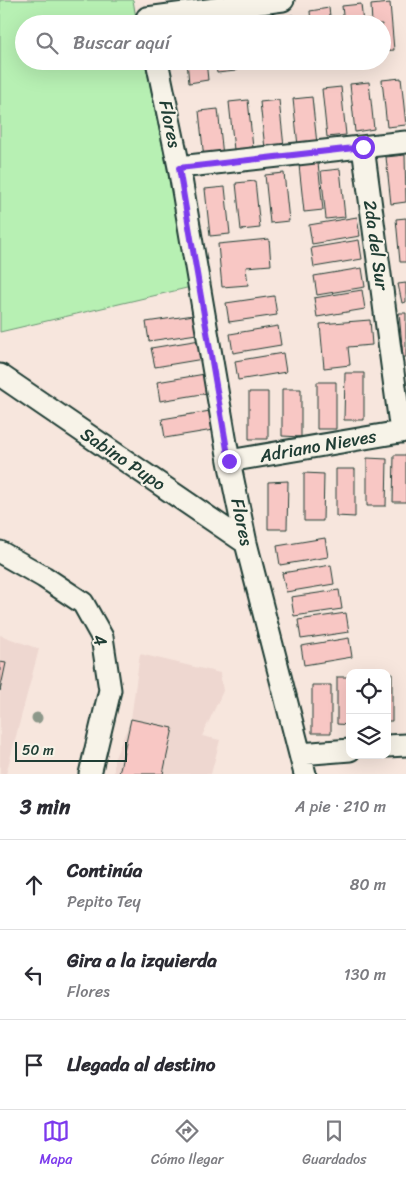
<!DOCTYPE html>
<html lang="es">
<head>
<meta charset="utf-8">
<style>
  body { margin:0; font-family:Sriracha,sans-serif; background:#f2f2f3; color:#2b2b33 }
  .controls { position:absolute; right:15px; bottom:15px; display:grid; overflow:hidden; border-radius:10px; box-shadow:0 5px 20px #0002 }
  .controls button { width:45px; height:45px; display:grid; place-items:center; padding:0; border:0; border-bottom:1px solid #e1e1e2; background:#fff; color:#2b2b33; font:25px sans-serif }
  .scale { position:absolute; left:15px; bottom:12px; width:112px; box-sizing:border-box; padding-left:5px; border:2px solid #1f3d34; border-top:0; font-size:14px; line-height:18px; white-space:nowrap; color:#1f3d34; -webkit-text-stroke:4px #f7f3e8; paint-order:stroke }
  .stop { position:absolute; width:15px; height:15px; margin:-11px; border:4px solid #7c3aed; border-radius:50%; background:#fff }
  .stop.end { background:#7c3aed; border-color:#fff; box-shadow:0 1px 5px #0008 }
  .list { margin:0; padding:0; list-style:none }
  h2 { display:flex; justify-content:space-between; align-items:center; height:65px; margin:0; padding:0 20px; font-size:21px }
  h2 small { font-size:16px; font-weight:400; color:#7c7c81 }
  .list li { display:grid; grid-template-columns:32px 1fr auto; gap:15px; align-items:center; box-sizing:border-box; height:90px; padding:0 20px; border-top:1px solid #e1e1e2 }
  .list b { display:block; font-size:19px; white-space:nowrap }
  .list p { margin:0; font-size:16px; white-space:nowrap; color:#7c7c81 }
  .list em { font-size:16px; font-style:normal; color:#7c7c81 }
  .icon { flex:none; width:28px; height:28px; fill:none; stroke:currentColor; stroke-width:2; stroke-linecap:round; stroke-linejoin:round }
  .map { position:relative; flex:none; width:406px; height:774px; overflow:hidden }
  .search { position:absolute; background:#fff; box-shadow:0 5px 20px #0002; left:15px; right:15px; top:15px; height:55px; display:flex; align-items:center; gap:12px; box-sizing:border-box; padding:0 18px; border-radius:28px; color:#7c7c81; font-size:19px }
  .sheet { height:335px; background:#fff }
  nav { display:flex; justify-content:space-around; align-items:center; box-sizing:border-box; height:70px; border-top:1px solid #e1e1e2; background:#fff; font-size:14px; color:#7c7c81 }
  nav a { display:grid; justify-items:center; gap:2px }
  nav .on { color:#7c3aed }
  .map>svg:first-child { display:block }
  .built { fill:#eed7d0 }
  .green { fill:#b7f0b3; stroke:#6b9674 }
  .building { fill:#f8c7c4; stroke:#1f3d34 }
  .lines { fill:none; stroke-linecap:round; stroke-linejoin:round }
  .minor-casing { stroke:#1f3d34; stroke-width:25 }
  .minor { stroke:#f7f3e8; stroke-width:21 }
  .tree { fill:#8d988a }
  .route { stroke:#7c3aed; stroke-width:6 }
  .labels { text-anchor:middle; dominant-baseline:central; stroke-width:4; stroke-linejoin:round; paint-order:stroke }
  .street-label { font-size:18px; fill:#1f3d34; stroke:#f7f3e8 }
</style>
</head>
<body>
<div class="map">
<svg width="406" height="774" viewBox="0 0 406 774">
  <rect width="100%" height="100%" fill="#f7e6dd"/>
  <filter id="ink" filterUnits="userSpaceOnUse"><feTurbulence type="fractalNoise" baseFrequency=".02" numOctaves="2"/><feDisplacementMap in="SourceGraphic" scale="10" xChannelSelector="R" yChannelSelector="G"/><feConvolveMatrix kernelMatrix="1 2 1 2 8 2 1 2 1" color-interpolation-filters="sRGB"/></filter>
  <g filter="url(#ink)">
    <path class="built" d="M0 635 39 649 6 774H0Z
      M140 654 220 673 223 691 202 736 220 740 211 774H114V760L131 719Z"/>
    <path class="green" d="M0 0H133L137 24H24V61H145L191 287 0 332Z"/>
    <path class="building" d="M390 3 394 50 382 51V24H372L371 5Z
      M361 4 363 24H344L342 6Z
      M329 8 331 24H311L310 11Z
      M293 15 294 24H274V17Z
      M258 17 259 24H239V19Z
      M187 61H206L208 80 189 83Z
      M215 61H235L236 71 217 73Z
      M243 61H263V64L244 66Z
      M401 78 406 125 387 127 382 80Z
      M369 82 374 129 355 132 350 84Z
      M341 87 346 135 327 137 322 89Z
      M312 97 317 144 298 146 293 99Z
      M248 100 253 148 234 150 229 102Z
      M279 100 284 147 265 149 260 102Z
      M218 109 223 156 204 159 199 111Z
      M405 155 406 202 391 204 386 157Z
      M318 163 323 210 304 212 299 165Z
      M340 169 345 217 326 219 321 171Z
      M284 173 289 221 270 223 265 175Z
      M255 181 260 228 241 230 236 183Z
      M225 187 230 234 210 236 205 189Z
      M357 217 360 236 312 244 309 225Z
      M406 218V262H400L396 219Z
      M269 239 271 265 246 267 248 285 222 287 218 244Z
      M359 240 362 259 314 267 311 248Z
      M362 268 365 287 317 295 314 276Z
      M406 283V302L402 303 398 284Z
      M362 290 365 309 317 317 314 298Z
      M274 296 277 315 229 322 226 303Z
      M399 313H406V357H403Z
      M194 315 197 334 149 341 146 322Z
      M370 320 372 345 348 347 350 365 324 368 320 324Z
      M278 326 281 345 233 353 230 334Z
      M200 340 203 359 155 367 151 348Z
      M283 353 286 372 238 380 235 361Z
      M345 373H364V420H344Z
      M205 374 208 393 160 401 157 382Z
      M317 382H336V429H317Z
      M282 389H301V437L282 436Z
      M249 392H268V439H249Z
      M210 411 213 430 165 438 162 419Z
      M394 455H406V502H393Z
      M367 458 387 459 386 506H367Z
      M336 469H355V517L336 516Z
      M304 473 324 474 323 521H304Z
      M288 481 287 529H268V482Z
      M325 538 328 557 280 565 277 546Z
      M331 565 334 584 286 592 282 573Z
      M339 590 342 609 294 616 291 597Z
      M346 613 349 632 301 639 298 620Z
      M349 638 352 657 304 665 301 646Z
      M0 662 6 663 0 691Z
      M387 673H392V721H387Z
      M337 677H350V725L337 724Z
      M312 685H331V733H312Z
      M131 719 173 728 163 774H119Z"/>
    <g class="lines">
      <g class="minor-casing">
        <path id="minor" d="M147 18 283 0
          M157 61 179 167 229 461 246 543 305 774
          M363 147 401 432
          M179 167 406 142
          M0 375 246 543
          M229 461 406 431
          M0 552 44 577 83 603 102 637 110 690 90 774
          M387 746 406 745
          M300 754 350 750"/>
      </g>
      <use href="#minor" class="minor"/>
    </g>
    <circle class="tree" cx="37" cy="718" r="5.5"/>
  </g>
  <g class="lines" filter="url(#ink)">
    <path class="route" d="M229 461 179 168 363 147"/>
  </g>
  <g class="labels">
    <g class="street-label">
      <text transform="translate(170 124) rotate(78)">Flores</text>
      <text transform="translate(376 245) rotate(82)">2da del Sur</text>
      <text transform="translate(318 446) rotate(-10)">Adriano Nieves</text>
      <text transform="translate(123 459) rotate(34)">Sabino Pupo</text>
      <text transform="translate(242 522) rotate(78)">Flores</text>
      <text transform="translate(100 640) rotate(72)">4</text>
    </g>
  </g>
</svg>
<div class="controls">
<button><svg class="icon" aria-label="locate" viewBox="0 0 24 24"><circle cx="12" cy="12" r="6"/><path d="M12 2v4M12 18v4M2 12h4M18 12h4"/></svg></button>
<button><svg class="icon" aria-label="layers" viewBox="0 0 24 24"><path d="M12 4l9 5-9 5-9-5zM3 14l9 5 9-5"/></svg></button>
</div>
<div class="scale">50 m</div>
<div class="stop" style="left:363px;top:147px"></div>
<div class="stop end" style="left:229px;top:461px"></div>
<div class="search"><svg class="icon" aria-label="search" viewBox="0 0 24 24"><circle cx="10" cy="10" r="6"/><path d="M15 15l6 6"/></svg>Buscar aquí</div>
</div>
<section class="sheet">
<h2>3 min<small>A pie · 210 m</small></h2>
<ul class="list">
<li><svg class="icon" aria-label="ahead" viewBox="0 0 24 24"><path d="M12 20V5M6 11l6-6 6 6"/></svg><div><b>Continúa</b><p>Pepito Tey</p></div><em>80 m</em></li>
<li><svg class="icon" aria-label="left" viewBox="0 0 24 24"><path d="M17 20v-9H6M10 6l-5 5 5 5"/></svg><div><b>Gira a la izquierda</b><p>Flores</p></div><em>130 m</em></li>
<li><svg class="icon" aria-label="arrive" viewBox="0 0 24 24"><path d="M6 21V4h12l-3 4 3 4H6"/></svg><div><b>Llegada al destino</b></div></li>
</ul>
</section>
<nav>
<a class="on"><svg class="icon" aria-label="map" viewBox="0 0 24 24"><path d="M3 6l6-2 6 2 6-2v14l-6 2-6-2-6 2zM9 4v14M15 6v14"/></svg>Mapa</a>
<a><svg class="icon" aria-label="directions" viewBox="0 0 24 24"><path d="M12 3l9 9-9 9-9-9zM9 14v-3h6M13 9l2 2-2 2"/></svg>Cómo llegar</a>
<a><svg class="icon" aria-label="saved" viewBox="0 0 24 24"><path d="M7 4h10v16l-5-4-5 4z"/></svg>Guardados</a>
</nav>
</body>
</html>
